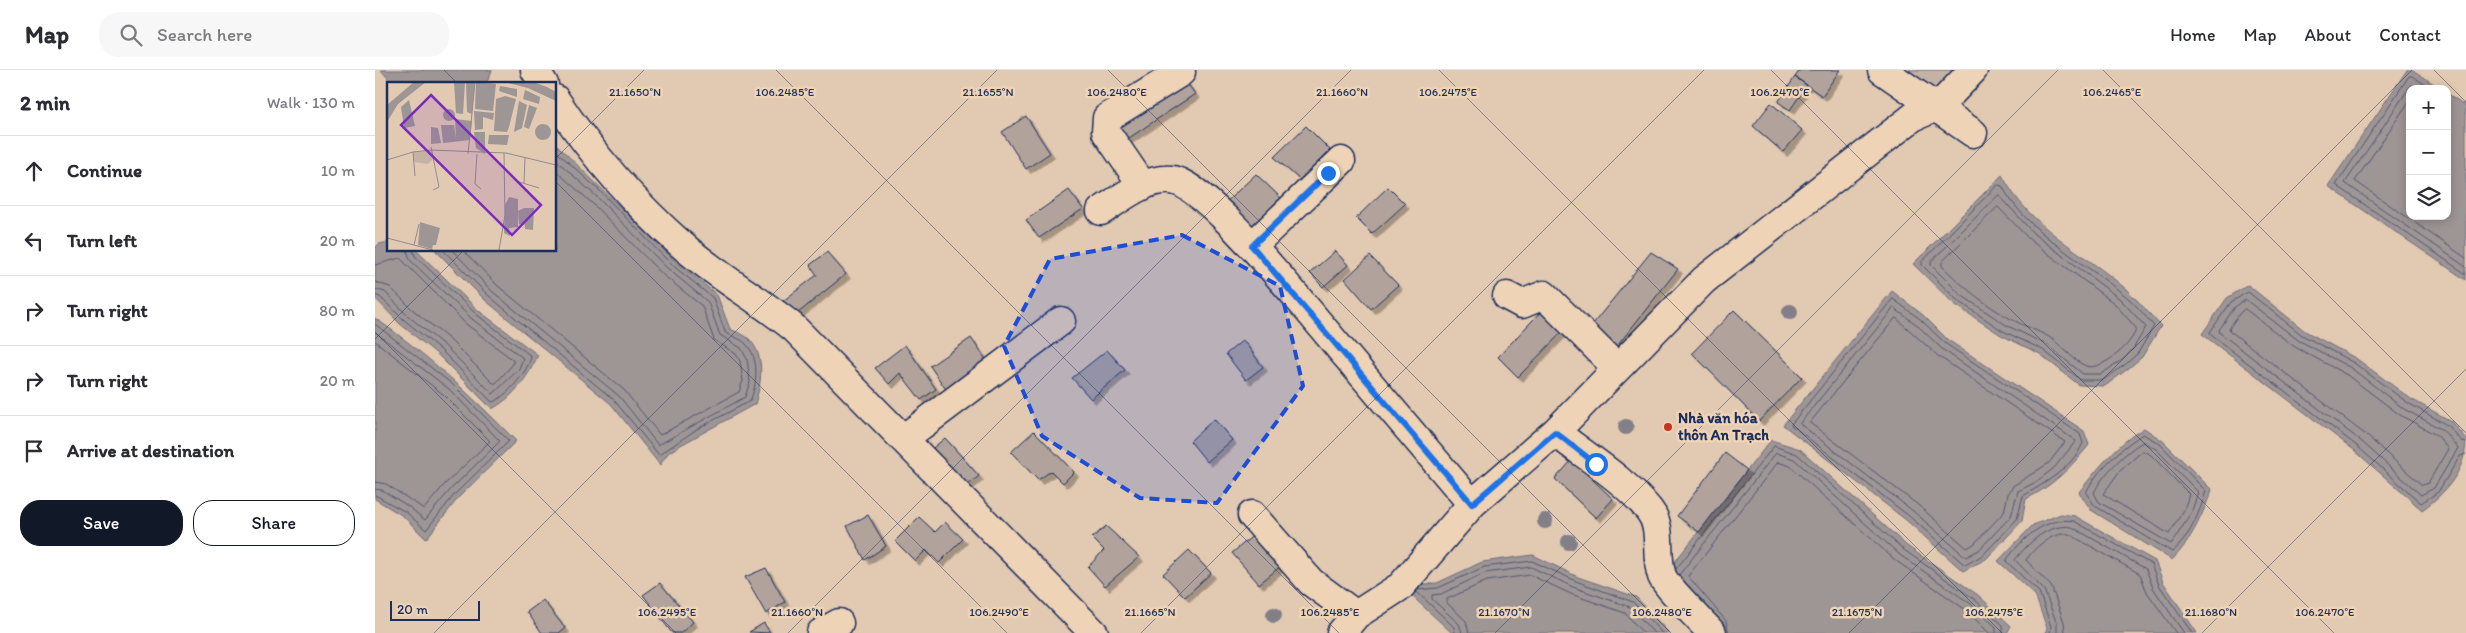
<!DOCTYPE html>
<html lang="en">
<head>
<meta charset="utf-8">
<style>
  body { margin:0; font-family:Itim,sans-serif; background:#f7f7f7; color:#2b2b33 }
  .controls { position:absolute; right:15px; top:15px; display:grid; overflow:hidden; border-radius:10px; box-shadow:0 2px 12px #0003 }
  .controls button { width:45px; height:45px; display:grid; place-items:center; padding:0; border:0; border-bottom:1px solid #e1e1e2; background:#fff; color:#2b2b33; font:25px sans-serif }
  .scale { position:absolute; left:15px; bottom:12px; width:90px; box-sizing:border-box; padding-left:5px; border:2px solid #1b2f5e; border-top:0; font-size:14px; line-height:18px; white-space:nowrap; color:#1b2f5e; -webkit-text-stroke:4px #efd3b6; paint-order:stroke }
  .stop { position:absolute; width:15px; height:15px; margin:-11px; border:4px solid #1a73e8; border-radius:50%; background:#fff }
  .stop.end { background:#1a73e8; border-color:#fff; box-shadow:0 1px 5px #0008 }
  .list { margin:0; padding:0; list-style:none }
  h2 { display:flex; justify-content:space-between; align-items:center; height:65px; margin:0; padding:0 20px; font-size:21px }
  h2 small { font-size:16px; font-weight:400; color:#7c7c81 }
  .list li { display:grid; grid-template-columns:32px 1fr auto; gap:15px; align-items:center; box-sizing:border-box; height:70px; padding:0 20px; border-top:1px solid #e1e1e2 }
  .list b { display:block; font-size:19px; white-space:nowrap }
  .list em { font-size:16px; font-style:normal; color:#7c7c81 }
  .actions { display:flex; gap:10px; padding:15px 20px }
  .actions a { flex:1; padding:11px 0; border:1px solid #111827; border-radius:20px; text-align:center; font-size:18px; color:#111827 }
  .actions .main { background:#111827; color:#fff }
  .icon { flex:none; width:28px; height:28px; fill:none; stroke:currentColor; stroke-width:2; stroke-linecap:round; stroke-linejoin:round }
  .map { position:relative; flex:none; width:2091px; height:563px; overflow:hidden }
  header { display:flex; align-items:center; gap:30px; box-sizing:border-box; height:70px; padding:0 25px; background:#fff; border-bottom:1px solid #e1e1e2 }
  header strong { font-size:24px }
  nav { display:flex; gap:28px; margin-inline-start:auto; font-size:18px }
  .search { width:350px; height:45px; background:#f7f7f7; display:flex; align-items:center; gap:12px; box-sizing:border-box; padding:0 18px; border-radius:20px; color:#7c7c81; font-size:19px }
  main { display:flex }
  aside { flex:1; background:#fff }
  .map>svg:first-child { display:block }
  .green { fill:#c5b2a4; stroke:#707081 }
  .water { fill:#9e9595; stroke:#6a6c7f }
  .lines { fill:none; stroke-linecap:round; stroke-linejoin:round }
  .shore { stroke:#4f5874; stroke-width:1 }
  .building { fill:#b1a39c; stroke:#1b2f5e; filter:url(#shadow) }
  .minor-casing { stroke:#1b2f5e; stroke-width:31 }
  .minor { stroke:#efd3b6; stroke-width:28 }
  .tree { fill:#827f89 }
  .route { stroke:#1a73e8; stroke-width:6 }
  .marked { fill:#1d4ed8; fill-opacity:0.2; stroke:#1d4ed8; stroke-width:4; stroke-dasharray:10 6; stroke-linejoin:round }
  .ticks { fill:none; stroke:#1b2f5e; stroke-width:1; stroke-opacity:0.45 }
  .poi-dot { fill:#c8321e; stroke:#efd3b6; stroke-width:2 }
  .labels { text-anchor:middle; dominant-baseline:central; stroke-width:5; stroke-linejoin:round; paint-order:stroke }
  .poi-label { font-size:15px; font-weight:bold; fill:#1b2f5e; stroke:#efd3b6; text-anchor:start }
  .inset-road { fill:none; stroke:#928b90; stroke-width:1 }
  .view { fill:#7b2cbf; fill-opacity:0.15; stroke:#7b2cbf; stroke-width:2.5 }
  .inset-edge { fill:none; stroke:#1b2f5e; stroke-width:2.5 }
  .ticks-label { font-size:12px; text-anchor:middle; fill:#1b2f5e; stroke:#efd3b6; stroke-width:5; stroke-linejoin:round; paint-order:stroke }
</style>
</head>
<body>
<header>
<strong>Map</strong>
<div class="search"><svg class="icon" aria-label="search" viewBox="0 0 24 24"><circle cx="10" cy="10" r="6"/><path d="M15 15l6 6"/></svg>Search here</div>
<nav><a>Home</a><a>Map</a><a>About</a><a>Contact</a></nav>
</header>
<main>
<aside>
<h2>2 min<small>Walk · 130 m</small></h2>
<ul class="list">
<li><svg class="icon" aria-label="ahead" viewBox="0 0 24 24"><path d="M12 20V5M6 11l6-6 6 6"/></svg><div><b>Continue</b></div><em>10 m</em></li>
<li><svg class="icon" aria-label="left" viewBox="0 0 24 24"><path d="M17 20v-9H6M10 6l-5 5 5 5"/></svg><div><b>Turn left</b></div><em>20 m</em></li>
<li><svg class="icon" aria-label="right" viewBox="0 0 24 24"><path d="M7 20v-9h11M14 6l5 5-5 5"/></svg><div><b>Turn right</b></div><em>80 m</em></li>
<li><svg class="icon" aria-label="right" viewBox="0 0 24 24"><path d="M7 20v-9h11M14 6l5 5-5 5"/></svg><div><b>Turn right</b></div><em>20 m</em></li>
<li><svg class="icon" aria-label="arrive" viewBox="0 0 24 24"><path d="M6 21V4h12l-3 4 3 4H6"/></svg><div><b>Arrive at destination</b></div></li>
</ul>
<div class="actions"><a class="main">Save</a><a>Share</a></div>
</aside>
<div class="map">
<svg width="2091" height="563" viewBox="0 0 2091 563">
  <defs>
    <filter id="shadow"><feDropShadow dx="4.5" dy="4.5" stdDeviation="0" flood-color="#0004"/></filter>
  </defs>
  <rect width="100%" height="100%" fill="#e2c9b1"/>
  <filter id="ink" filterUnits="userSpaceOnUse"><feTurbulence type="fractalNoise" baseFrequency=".02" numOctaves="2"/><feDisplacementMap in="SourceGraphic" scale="10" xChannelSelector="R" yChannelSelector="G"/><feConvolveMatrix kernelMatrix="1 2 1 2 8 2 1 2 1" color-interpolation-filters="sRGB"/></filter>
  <g filter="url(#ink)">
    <path class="green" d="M1510 0H1598L1564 36Z"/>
    <path class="water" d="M6 0H117L113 10 108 14H18Z
      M2032 0H2038L2066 19H2035V146H2072V23L2091 36V210L1953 116Z
      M180 73 299 190 342 225 355 259C361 262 371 265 375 270 391 288 386 314 380 334L304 376 293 383 285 395 236 334 110 230 60 180H180Z
      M1627 105C1655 159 1708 181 1752 220 1764 231 1775 245 1786 256L1767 287 1754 298 1730 316 1704 315 1665 284 1626 265 1579 234 1538 194Z
      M14 172V180H41L104 241 163 285C153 307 139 327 117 339L62 284 24 253 0 228V178L4 174Z
      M1873 215 1930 261 1982 289 2036 329 2076 351 2091 369C2091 400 2071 423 2047 440L1979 380 1827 264 1852 228Z
      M1517 221 1548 245 1573 270 1709 361 1714 375C1695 398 1678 416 1651 429L1647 451 1611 489 1588 501 1531 450 1408 355Z
      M0 248C52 284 97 326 141 371L84 427 51 469 28 446 0 429Z
      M1769 358 1788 371 1837 420C1827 445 1817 470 1797 490L1716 440 1704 422C1724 397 1742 374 1769 358Z
      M1396 370 1425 379 1532 476 1603 525 1636 556 1632 563H1337L1287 508Z
      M1686 444 1700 446 1780 491 1788 512 1822 563H1670L1672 558 1660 525 1623 491 1658 455Z
      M1158 485 1203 507 1261 527 1294 563H1077L1026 516 1062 513 1107 492Z"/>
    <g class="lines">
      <path class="shore" d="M2046 19 2036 15 1970 113 2091 197
        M2057 19 2037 6H2034L1961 115 2091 204
        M2035 30 1980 111 2091 188
        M1623 115 1627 116C1652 162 1706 190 1747 223 1759 232 1769 245 1779 256L1763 283 1751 294 1728 310H1706L1668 280 1628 261 1582 230 1547 195V192Z
        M1624 125 1659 164 1745 229 1771 257 1758 279 1747 290 1726 304H1708L1672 275 1631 255 1586 225 1556 195V192Z
        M1623 137 1655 170 1740 234 1761 258C1760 272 1726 302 1711 296 1697 290 1687 275 1674 267 1662 260 1649 256 1636 249 1610 235 1587 216 1567 196V192Z
        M68 180 114 226 239 330 284 385 322 359 375 331C382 315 385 288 371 274 366 268 356 267 350 262L338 228 296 194 226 122 180 80
        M77 180 118 222 244 326 283 375 370 327 375 312 372 289 366 278 345 265 333 232 292 198 222 127 180 89
        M88 180 123 216 249 320 285 365 364 322 368 311 365 291 361 284 339 270 327 236 287 204 217 133 180 100
        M0 195 25 188 91 254 138 290V294L121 313H118L75 270 37 239 15 217 0 212
        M0 219 10 222 32 245 70 276 118 324 144 299 148 288 97 249 35 190 32 180
        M0 225 5 227 28 249 66 280 117 332C130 329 155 299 156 286L101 244 40 186 38 180
        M1518 229 1545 249 1571 274 1705 364 1708 373C1697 398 1670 413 1648 426L1642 449 1608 485 1590 495 1534 446 1416 355Z
        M1871 230 1923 270 1976 298 2029 339 2068 360 2083 378 2059 418 2046 425 1986 371 1845 263 1844 260 1860 237Z
        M1519 238 1541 254 1567 279 1701 371 1679 398 1661 412 1643 421 1636 446 1604 480 1591 487 1538 441 1425 354Z
        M1870 239 1920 277 1972 305 2025 345 2063 366 2073 379 2053 413 2047 415 1991 365 1855 261 1854 258 1865 243Z
        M1521 248 1563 286 1690 372 1674 393 1638 416 1633 424 1629 442 1599 474 1592 478 1543 435 1435 353Z
        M0 254 77 314 134 371 80 424 51 460 31 442 0 425
        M0 262 74 319 125 371 76 419 50 450 33 436 7 420 0 419
        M0 271 69 325 115 371 70 414 49 439 11 414 0 412
        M1768 364 1785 374 1831 421C1825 442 1814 469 1797 482L1720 436 1711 423C1719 403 1749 375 1768 364Z
        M1768 372 1781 379 1823 422 1816 444 1796 474 1724 432 1719 423C1726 406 1752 380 1768 372Z
        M2091 372 2086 371 2072 355 2033 333 1979 293 1927 265 1873 222 1856 232 1835 262 1836 265 1982 376 2046 433 2063 422 2085 386 2091 384
        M1768 381 1776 385 1814 424 1809 440 1794 464 1728 424 1744 402Z
        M1301 499 1399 376 1422 384 1529 480 1599 529 1628 555V563
        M1304 505 1401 383 1419 389 1525 485 1596 534 1621 557V563
        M1042 520 1063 518 1109 497 1157 491 1201 511 1258 532 1287 563
        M1041 521 1079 557 1080 563
        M1087 563 1084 554 1057 529V525L1066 524 1110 503 1156 497 1198 517 1255 537 1279 563
        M1094 563 1091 551 1072 533V529L1112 511 1155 505 1196 524 1250 543 1268 563
        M1354 563 1351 551 1313 506 1403 392 1415 396 1520 490 1591 540 1614 563
        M1675 563 1676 556 1664 522 1631 491C1646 469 1671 446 1699 451L1776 494 1784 515 1817 563
        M1682 563V554L1669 520 1640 490C1653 473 1673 453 1697 457L1771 499 1778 518 1809 563
        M1690 563 1689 552 1676 516 1651 490C1660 477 1677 462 1694 464L1765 504 1772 522 1801 563"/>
    </g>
    <path class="building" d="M1425 0H1465L1447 26 1420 7Z
      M1420 7 1432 15 1415 40 1403 32Z
      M809 9 820 24 751 70 740 54Z
      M1396 33 1427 60 1408 82 1378 56Z
      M651 46 675 83 651 99 627 62Z
      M931 56 955 80 925 110 899 87Z
      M881 104 907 129 874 162 848 135Z
      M1013 117 1030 134 997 164 981 148Z
      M694 120 708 139 664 168 651 150Z
      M960 181 973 195 948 217 935 203Z
      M452 182 471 204 412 252 400 237 442 205 435 195Z
      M1276 182 1303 199 1239 280 1209 265Z
      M995 186 1023 215 996 239 970 209Z
      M1172 235 1193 256 1143 307 1123 287Z
      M1359 240 1427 307 1384 351 1317 283Z
      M596 268 612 291 572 321 555 296Z
      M868 270 888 297 871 310 851 284Z
      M530 275 561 319 546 330 525 303 514 314 500 298Z
      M732 280 750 300 716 329 697 308Z
      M839 349 857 370 832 392 815 371Z
      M659 361 699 402 688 413 676 401 663 410 636 382Z
      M570 368 604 406 587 420 552 383Z
      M1350 383 1372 400 1324 462 1302 446Z
      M1197 390 1238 429 1221 448 1180 409Z
      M493 445 511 476 490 490 472 456Z
      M544 447 560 462 570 452 588 469 564 493 551 480 540 491 520 471Z
      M731 456 764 487 730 516 713 497 729 480 717 468Z
      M880 464 907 495 884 514 857 483Z
      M814 480 836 503 810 527 788 504Z
      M391 498 410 532 391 544 370 507Z
      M285 513 318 552 306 563H297L268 525Z
      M168 530 190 558 184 563H167L152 542Z
      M389 553 395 563 374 562Z"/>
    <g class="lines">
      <g class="minor-casing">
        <path id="minor" d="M160 0 169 14
          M1507 0 1598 63
          M180 29C216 83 260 134 308 176 343 207 384 229 419 258L719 563
          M768 116 731 62 732 48 806 2
          M726 141C747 128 771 107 797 110 835 115 945 256 974 289 1015 338 1056 386 1097 434
          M877 176 966 91
          M1132 226 1147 234 1169 225 1242 298
          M1180 362C1209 385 1250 410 1274 440 1289 458 1279 484 1287 506 1290 515 1327 552 1337 563
          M528 369 686 251
          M877 445 936 512 981 545
          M446 563 464 553
          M966 563 981 545 1026 516 1097 434 1180 362 1329 210 1538 47 1564 36 1598 0"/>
      </g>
      <use href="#minor" class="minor"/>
    </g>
    <g class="tree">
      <circle cx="1415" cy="242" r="8"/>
      <circle cx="1251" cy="357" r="8"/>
      <circle cx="1170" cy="451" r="8"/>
      <circle cx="1194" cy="472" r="8"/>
      <circle cx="899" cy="545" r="8"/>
    </g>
  </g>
  <g class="lines" filter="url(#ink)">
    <path class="route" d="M953 103 877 176 1097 434 1180 362 1221 394"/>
  </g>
  <path class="marked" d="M807 165 905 216 928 316 842 433 765 428 667 366 629 276 675 189Z"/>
  <path class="ticks" d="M69 0 83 14M401 0 964 563M733 0 1296 563M1064 0 1627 563M1396 0 1959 563M1728 0 2091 363M2059 0 2091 32M180 89 269 0M180 111 632 563M0 262 301 563M0 269 89 180M59 563 622 0M413 563 976 0M766 563 1329 0M1120 563 1683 0M1474 563 2037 0M1827 563 2091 299"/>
  <circle class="poi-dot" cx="1293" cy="357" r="5"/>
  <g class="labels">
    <g class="poi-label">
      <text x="1303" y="348">Nhà văn hóa<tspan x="1303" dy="17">thôn An Trạch</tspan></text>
    </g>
  </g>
  <g transform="translate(12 12)">
    <rect width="169" height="169" fill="#e2c9b1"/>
    <path d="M44 68 46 77 41 82 26 80V70Z" fill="#c5b2a4"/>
    <path d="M27 0H39L11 22 0 40V23ZM67 0H78L76 32 69 31ZM79 0 88 1 85 32 80 30ZM89 0 109 2 106 29 88 27ZM117 0H146L160 5 169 10V19L141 6ZM113 4 130 7V15L112 9ZM138 8 153 15 152 22 136 17ZM118 14 129 17 122 45 120 50 107 49 109 17ZM22 18 28 44 17 46 14 25ZM132 19 140 23 135 46 127 50ZM142 23 150 26 142 47 137 45ZM56 33a6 6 0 1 1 12 0a6 6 0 1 1-12 0ZM87 29 107 31 106 38 96 35V47L88 48ZM68 37 85 39 83 58 56 61 54 43H67L69 57ZM148 50a8 8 0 1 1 16 0a8 8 0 1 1-16 0ZM44 45 51 46 54 61 44 62ZM87 50H98V72L89 66ZM102 53H122L120 63 101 62ZM122 115 131 117V145L122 146 123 154 117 151 118 123ZM137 126H147L146 148 138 147 137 138V143L132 142 131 129ZM33 140 53 146 49 163H46L45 167 31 163Z" fill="#9e9595"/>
    <path class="inset-road" d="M44 65 52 105 46 108M26 70 28 94M81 72 88 0M90 72 88 102 94 107M0 78 26 70 44 68 119 71 169 83M129 99 152 106M137 101 138 75M0 156 46 168M27 163 32 142M112 168 118 133 117 71"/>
    <path class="view" d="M44 13 154 123 125 153 14 43Z"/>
    <rect width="169" height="169" class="inset-edge"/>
  </g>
  <g class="ticks-label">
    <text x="1737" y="26">106.2465°E</text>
    <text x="260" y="26">21.1650°N</text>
    <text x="410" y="26">106.2485°E</text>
    <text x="613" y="26">21.1655°N</text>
    <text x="742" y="26">106.2480°E</text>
    <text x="967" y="26">21.1660°N</text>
    <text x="1073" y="26">106.2475°E</text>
    <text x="1405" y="26">106.2470°E</text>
    <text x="292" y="546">106.2495°E</text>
    <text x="422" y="546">21.1660°N</text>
    <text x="624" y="546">106.2490°E</text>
    <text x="775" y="546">21.1665°N</text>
    <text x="955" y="546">106.2485°E</text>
    <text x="1129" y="546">21.1670°N</text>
    <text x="1287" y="546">106.2480°E</text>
    <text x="1482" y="546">21.1675°N</text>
    <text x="1619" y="546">106.2475°E</text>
    <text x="1836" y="546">21.1680°N</text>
    <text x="1950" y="546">106.2470°E</text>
  </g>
</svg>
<div class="controls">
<button>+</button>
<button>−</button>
<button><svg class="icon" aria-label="layers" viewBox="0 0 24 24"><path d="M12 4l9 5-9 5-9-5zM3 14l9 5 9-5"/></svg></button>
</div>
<div class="scale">20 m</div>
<div class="stop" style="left:1221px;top:394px"></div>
<div class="stop end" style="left:953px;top:103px"></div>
</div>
</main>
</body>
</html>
